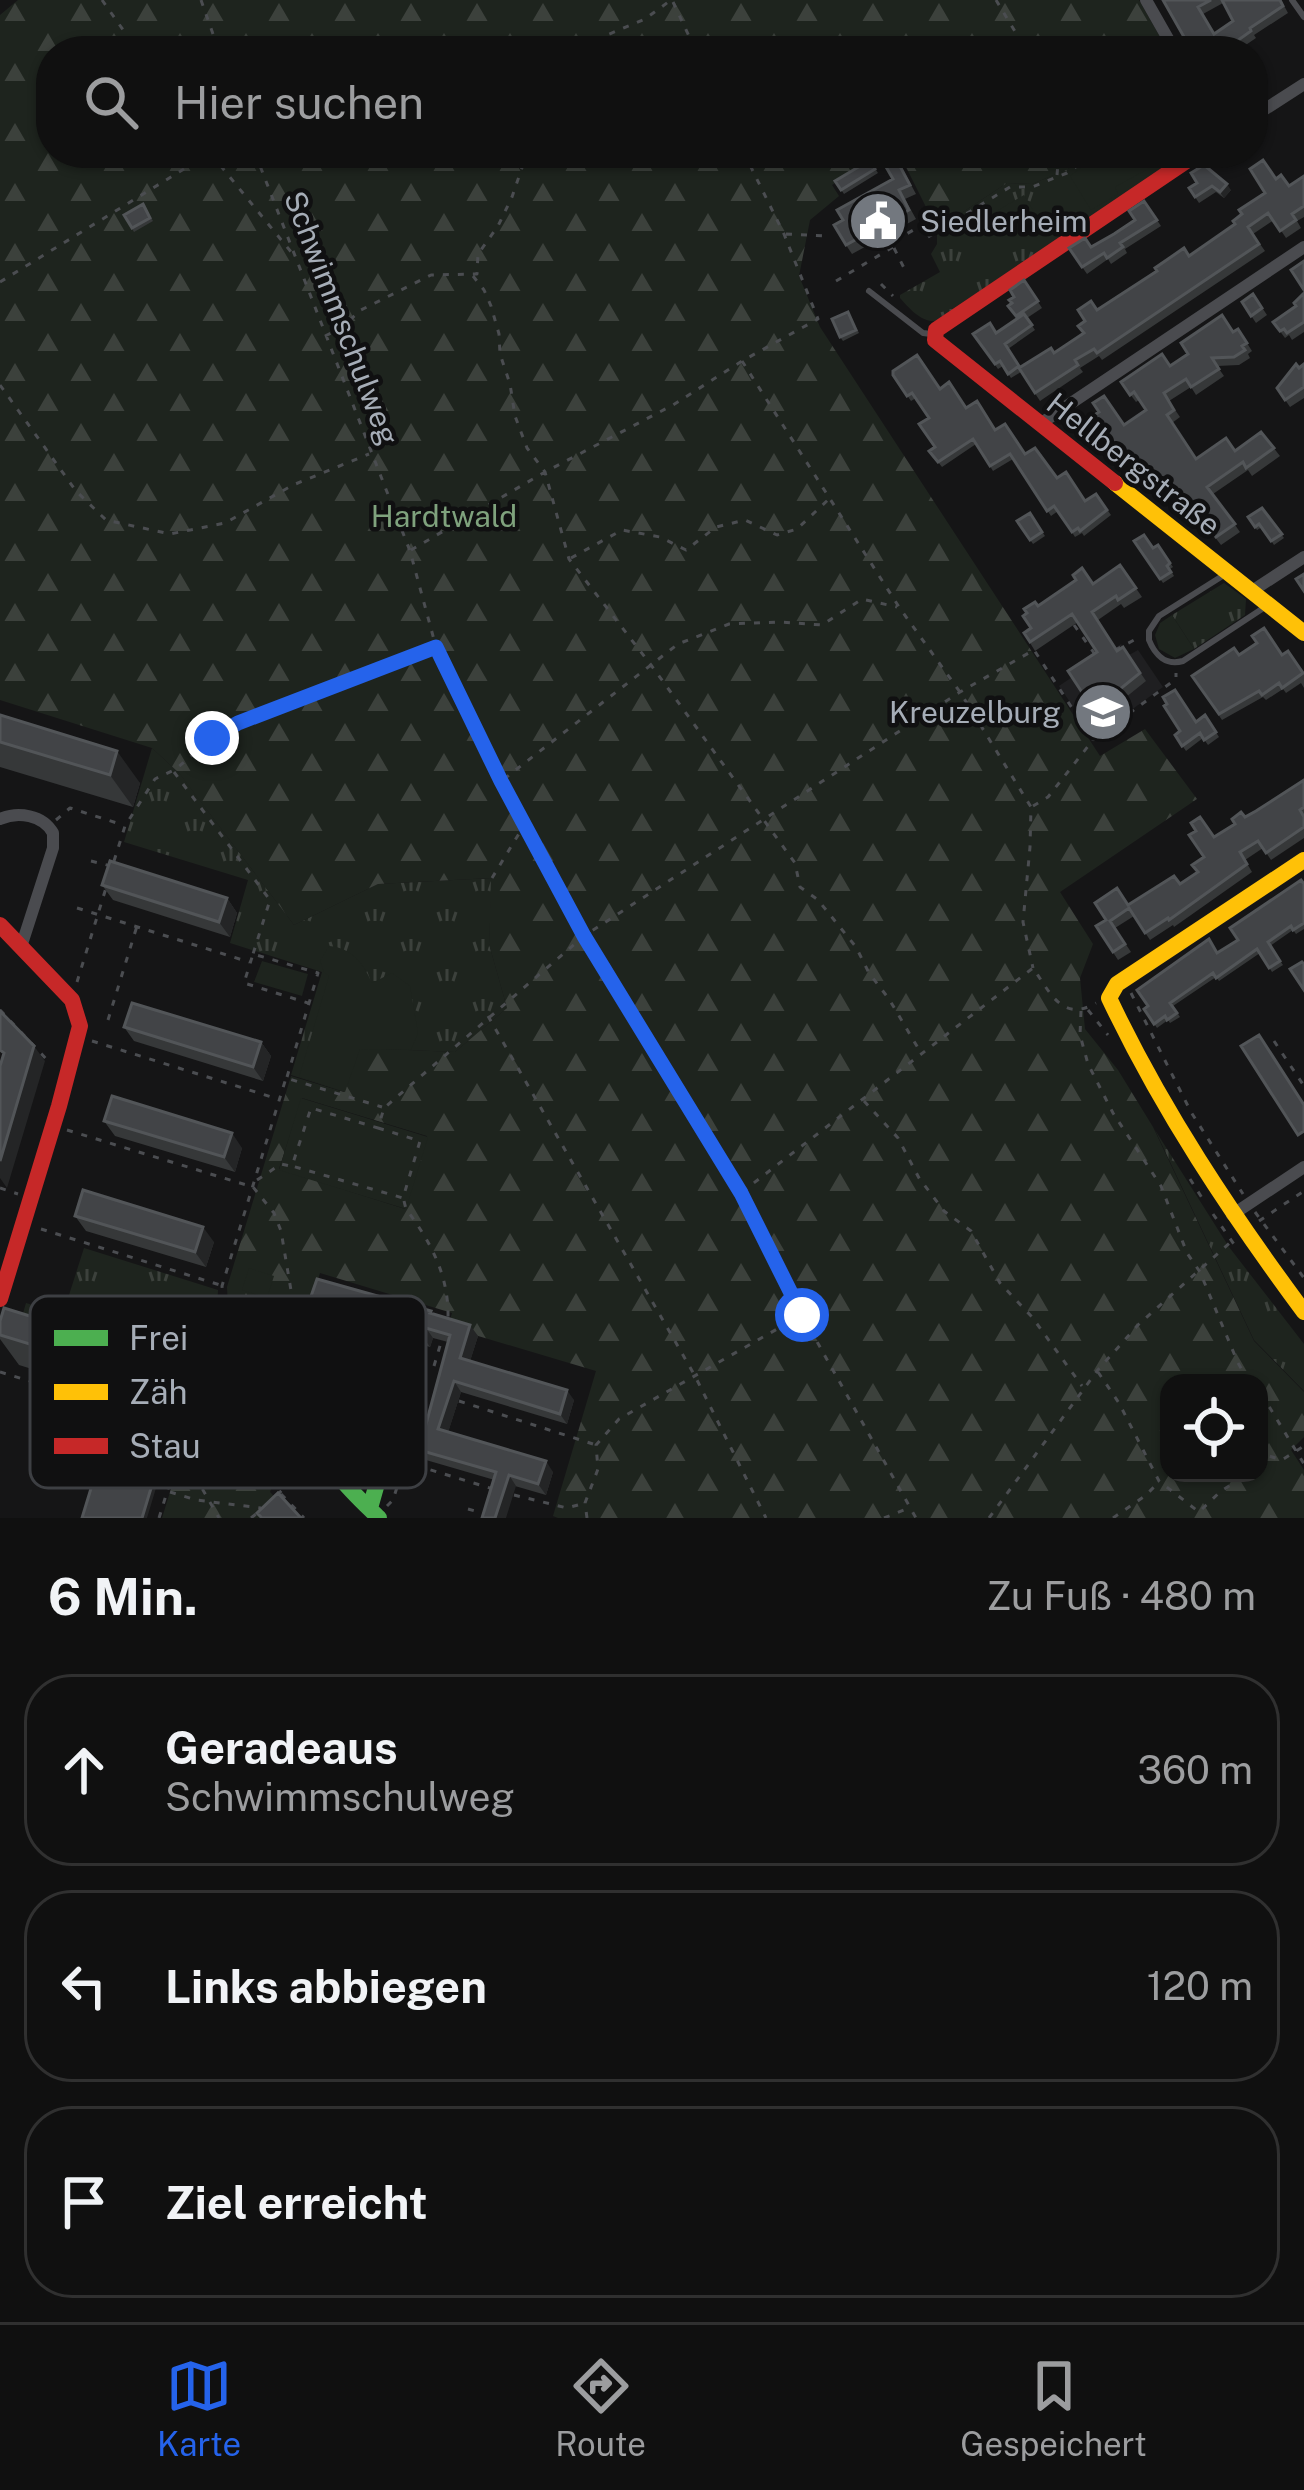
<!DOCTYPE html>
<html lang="de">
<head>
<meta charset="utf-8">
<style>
  body { margin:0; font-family:"Public Sans",sans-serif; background:#191919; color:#f1f3f6 }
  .controls { position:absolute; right:36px; bottom:36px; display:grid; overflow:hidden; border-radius:24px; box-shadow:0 3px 9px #0004 }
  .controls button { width:108px; height:108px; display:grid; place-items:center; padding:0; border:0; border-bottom:3px solid #303030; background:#101010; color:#f1f3f6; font:60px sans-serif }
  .stop { position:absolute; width:36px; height:36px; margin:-27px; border:9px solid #2563eb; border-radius:50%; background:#fff }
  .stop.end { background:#2563eb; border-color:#fff; box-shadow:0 3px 12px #0008 }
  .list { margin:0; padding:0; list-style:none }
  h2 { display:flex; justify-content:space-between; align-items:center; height:156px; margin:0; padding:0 48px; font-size:51px }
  h2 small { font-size:39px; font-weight:400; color:#9c9d9f }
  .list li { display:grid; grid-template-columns:78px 1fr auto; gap:36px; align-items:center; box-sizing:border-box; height:192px; margin:0 24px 24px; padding:0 24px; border:3px solid #303030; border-radius:48px }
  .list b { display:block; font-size:45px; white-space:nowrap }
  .list p { margin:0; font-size:39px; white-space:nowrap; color:#9c9d9f }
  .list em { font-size:39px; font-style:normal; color:#9c9d9f }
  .icon { flex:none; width:66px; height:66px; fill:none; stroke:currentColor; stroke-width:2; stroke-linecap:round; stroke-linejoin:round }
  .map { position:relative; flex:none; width:1304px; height:1518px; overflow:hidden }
  .search { position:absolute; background:#101010; box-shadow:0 3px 9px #0004; left:36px; right:36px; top:36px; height:132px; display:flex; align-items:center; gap:30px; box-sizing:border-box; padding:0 42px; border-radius:48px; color:#9c9d9f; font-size:45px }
  .sheet { height:804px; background:#101010 }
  nav { display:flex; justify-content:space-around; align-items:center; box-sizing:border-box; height:168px; border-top:3px solid #303030; background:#101010; font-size:33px; color:#9c9d9f }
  nav a { display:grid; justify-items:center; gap:6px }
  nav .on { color:#2563eb }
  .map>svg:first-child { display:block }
  .built { fill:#1f1f21 }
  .grass { fill:url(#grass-tufts) }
  .forest { fill:url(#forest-firs); fill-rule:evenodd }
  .park { fill:#1e241e }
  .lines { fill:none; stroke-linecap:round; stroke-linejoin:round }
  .path { stroke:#4b4d51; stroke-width:3; stroke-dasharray:6 9; stroke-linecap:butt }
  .lane { stroke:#4a4b4f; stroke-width:6 }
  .street { stroke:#4a4b4f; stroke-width:12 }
  .fast { stroke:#4caf50; stroke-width:16 }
  .slow { stroke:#ffc107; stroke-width:16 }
  .jam { stroke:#c62828; stroke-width:16 }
  .wall { fill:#363839; fill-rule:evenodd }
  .shaded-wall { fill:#242526 }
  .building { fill:#424447; stroke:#525558; stroke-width:3 }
  .route { stroke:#2563eb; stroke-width:15 }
  .labels { text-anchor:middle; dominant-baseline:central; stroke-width:9; stroke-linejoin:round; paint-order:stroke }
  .poi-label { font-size:30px; fill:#a6adb7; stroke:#101011; text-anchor:start }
  .street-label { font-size:30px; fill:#a6adb7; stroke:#101011 }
  .park-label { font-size:30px; fill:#7fa27d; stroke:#101011 }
  .key { fill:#101011; stroke:#3d3f43; stroke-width:3 }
  .key-label { font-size:33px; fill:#a6adb7 }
</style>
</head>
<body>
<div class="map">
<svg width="1304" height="1518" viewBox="0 0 1304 1518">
  <defs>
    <pattern id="grass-tufts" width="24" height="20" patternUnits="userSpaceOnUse" patternTransform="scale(3)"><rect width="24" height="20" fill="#1e241e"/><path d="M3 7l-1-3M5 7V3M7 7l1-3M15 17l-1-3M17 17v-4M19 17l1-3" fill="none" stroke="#3c413c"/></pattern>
    <pattern id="forest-firs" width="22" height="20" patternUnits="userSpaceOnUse" patternTransform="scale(3)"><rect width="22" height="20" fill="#1e241e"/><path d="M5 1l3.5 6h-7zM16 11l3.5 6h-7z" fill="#3c413c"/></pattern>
  </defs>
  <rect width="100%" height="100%" fill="#151516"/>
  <path class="built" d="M1121 644 1129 655 1138 650 1163 687 1094 737 1059 686Z"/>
  <path class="grass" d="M1092 153H1186L935 321C921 322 909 308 900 298V295L940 272 931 254 937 244V229L1007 183 1032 184 1068 169Z
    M1224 583 1246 599 1245 615 1194 649 1172 615Z
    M152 748 180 774 294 925 378 884 492 878 489 944 507 1008 455 1052 360 1048 345 1092 291 1075 322 972 230 943 248 880 124 842Z
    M1155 1130 1229 1247 1304 1344V1391L1254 1340Z
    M84 1248 218 1290 217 1305 193 1385 18 1331 26 1303 63 1314Z"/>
  <path class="forest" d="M18 0H1139L1168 51H51V153H884L832 185 839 196 810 220 799 276 820 327 1100 756 1145 729 1197 799 1060 892 1093 944 1080 978 1085 1029 1118 1070 1153 1127 1254 1341 1304 1392V1437L1291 1450 1304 1470V1518H558L553 1516 596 1371 448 1327 452 1313 320 1273 295 1348 276 1343 239 1467 243 1472 274 1481 270 1492 284 1507 272 1518H162L228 1305 227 1287 291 1076 344 1092 360 1048 455 1052 507 1008 489 944 491 878 378 884 294 925 179 773 152 748 0 700V15ZM302 1098 427 1136 405 1209 279 1169ZM1169 1383H1259V1473H1169Z
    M899 153H1092L1068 169 1032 184 1007 183 937 229Z"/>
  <path class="park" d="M1100 153H1159L1164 160 1115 187 1118 194 1091 210 1070 176Z
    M1024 195 1037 217 1005 236 992 214Z
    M1172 615 1194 649 1175 658 1159 649 1155 635 1160 623Z
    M329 946C352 948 363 963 372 983L392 973 410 986 418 1033 411 1050 360 1049 345 1092 299 1077 329 976 324 972 320 961Z
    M262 961 308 974 302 996 254 982Z
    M301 1098 428 1137 406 1209 279 1170Z
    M249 1268 274 1276 267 1298 242 1290Z"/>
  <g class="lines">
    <path class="path" d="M102 0 138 51
      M201 0 219 51
      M996 0 1022 43 1021 51
      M673 2 696 51
      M585 51 600 38 645 19 671 0
      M255 153 410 551 436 647 524 826 584 936 741 1193 802 1315 916 1518
      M211 154 296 258
      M1057 175 1059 153
      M786 234 827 236
      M928 237 1010 187H1032L1067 173 1096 153
      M894 248 905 270
      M473 276 484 290 491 306 499 334 500 354 510 384 515 416 527 448 545 472 569 559 651 665 795 863 800 887 818 900 856 947 869 973 889 999 921 1053
      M836 281 893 247 891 243 922 225
      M0 282 210 153
      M881 284 893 296
      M325 336 340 329 361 310 431 275 477 274 478 254 498 226 512 197 527 153
      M742 361 899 607 960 692 1031 807 1030 847 1023 922 1033 968
      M0 385 76 491 106 520 170 534 225 523 293 485 369 454
      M411 550 545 472 673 405 742 361 818 319 784 234 744 153
      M571 558 622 530 660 537 686 550 716 527 745 520 777 535 797 529 830 498
      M1074 625 1094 653
      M1115 650 1138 638
      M174 772 270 900 253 954
      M504 779 678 644 729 624 780 622 822 625 862 599 897 607
      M1033 806 1048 797 1093 740 1176 679V673
      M56 820 70 808 123 825
      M91 861 111 866
      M114 861 125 826 155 779 176 769 212 738 238 723 435 648
      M492 878 523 827
      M77 908 249 962
      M77 982 106 888
      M1131 993 1191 1112 1243 1194
      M0 1010 51 1064
      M1088 1010 1108 1035
      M1081 1011 1080 1035 1088 1064 1113 1113 1161 1186 1187 1253 1200 1272 1238 1363 1250 1383
      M488 1016 695 1376 766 1518
      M108 1020 137 926
      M92 1041 278 1099
      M1274 1041 1304 1086
      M287 1077 318 973 253 954 244 983 308 1003
      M864 1101 898 1138 919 1178 944 1211 971 1231 1000 1283 1032 1317 1082 1386
      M378 1128 420 1141 403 1198 292 1166 311 1108 378 1128 384 1108 584 936 960 692 1034 650 1093 740
      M67 1130 253 1187 274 1213 281 1231 295 1314
      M1190 1179 1204 1201
      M257 1180 281 1164 290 1166
      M0 1188 18 1194
      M742 1192 1033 968C1050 992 1062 1023 1096 1003
      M404 1201 406 1209C431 1242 449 1276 448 1318
      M1255 1212 1304 1278
      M1213 1214 1238 1250
      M1259 1221 1304 1191
      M41 1229 220 1285
      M225 1307 291 1328
      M311 1334 332 1341 344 1360
      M308 1338 325 1363
      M434 1366 442 1339
      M0 1372 182 1427
      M1098 1372 1119 1403 1159 1481 1199 1512 1221 1491 1250 1473
      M1259 1396 1270 1408 1304 1464
      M459 1401 593 1444
      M112 1429 118 1410
      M180 1450 219 1518
      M405 1462 427 1391
      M1259 1466 1269 1456 1282 1460 1304 1446
      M77 1478 92 1483
      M170 1492 196 1500 261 1508
      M281 1494 304 1518
      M277 1495 314 1460
      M514 1495 567 1508 585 1503
      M387 1506 393 1500 405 1462 493 1489
      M468 1509 475 1511
      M159 1518 224 1307 222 1286 286 1078 382 1107
      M251 1518 261 1510
      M587 1518 585 1503 598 1469 596 1445 619 1419 800 1316
      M884 1518 909 1508
      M989 1518 1097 1371 1138 1325 1232 1241
      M1113 1518 1145 1496 1158 1483"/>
    <path class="lane" d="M1292 0 1304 17
      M869 291 923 333 931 334
      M1224 575 1159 616 1149 631V640C1155 655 1166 666 1183 661L1268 605
      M302 1331 313 1301"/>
    <path class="street" d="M1146 0 1175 51
      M1253 117 1304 84
      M1040 424 1304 247
      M1252 591 1304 557
      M0 819C18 811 43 815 53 833V848L21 947
      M1232 1215 1304 1167"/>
    <path class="fast" d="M370 1508 402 1396 400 1383 383 1372 364 1364C347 1373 341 1383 335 1401 331 1413 324 1426 323 1439 322 1467 361 1500 379 1518"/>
    <path class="slow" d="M1115 483 1304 633
      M1304 860 1117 984 1109 998C1162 1110 1230 1212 1304 1312"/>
    <path class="jam" d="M1115 483 935 340 936 330 1198 153
      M0 925 72 1000 80 1026 59 1106 0 1299"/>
  </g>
  <path class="wall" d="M1163 0H1281L1288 13 1254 35 1256 38 1237 51H1192ZM1223 3 1233 21 1214 34 1203 14Z
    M894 153 916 194 905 199 916 219 852 254 846 245 843 220 893 179Z
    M870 160 878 173 844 194 835 181Z
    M1304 176V217L1297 221 1301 228 1286 238 1274 220 1253 234 1265 251 1102 360 1099 356 1080 368 1083 372 1040 401 1021 372 1011 378 1003 366 998 369 973 334 996 333 1017 318 1008 306 1024 280 1042 308 1027 318 1035 330 1008 349 1020 367 1054 353 1084 333 1085 321 1097 309 1189 256 1235 224 1242 214 1265 193 1276 179 1289 186Z
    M1197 183 1231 190 1224 198 1216 192 1199 203 1189 188Z
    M1144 201 1161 226 1125 249 1127 253 1111 264 1108 259 1087 274 1069 248 1091 247 1135 220Z
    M143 204 153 221 134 232 124 215Z
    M1304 293V332L1292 340 1289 335 1285 338 1273 322 1296 306Z
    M1253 294 1267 315 1256 323 1242 302Z
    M848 312 859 333 843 341 840 337Z
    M1238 329 1252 351 1248 354 1250 358 1239 365 1217 366 1224 376 1196 395 1191 387 1169 401 1180 417 1172 423 1196 459 1235 450 1261 432 1280 456 1252 476 1248 470 1213 494 1240 532 1221 545 1201 519 1195 523 1179 503 1175 506 1158 480 1155 482 1148 471 1140 477 1126 458 1123 460 1109 443 1105 446 1092 426 1124 425 1146 410 1139 400 1136 402 1121 382 1171 366Z
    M1304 364V398L1290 407 1277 388Z
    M893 375 940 389 1085 501 1096 494 1111 515 1084 536 1082 533 1075 537 1058 511 1051 516 1013 459 993 471 976 444 942 467 933 456 935 447 929 418 916 398 911 401Z
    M1262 508 1284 538 1274 545 1262 527 1257 530 1248 517Z
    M1030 513 1045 536 1033 544 1017 521Z
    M1134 541 1153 548 1158 545 1173 567 1170 569 1174 576 1163 583Z
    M1120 565 1142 597 1124 608 1121 604 1098 620 1118 651 1123 647 1146 681 1120 702 1097 714 1068 671 1097 652 1078 622 1035 651 1024 633 1031 628 1038 606 1076 580 1093 584Z
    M1257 643 1282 655 1288 651 1304 674V688L1301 683 1286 693 1283 689 1266 700 1263 697 1222 720 1192 676 1239 655Z
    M0 715 140 783 133 807 0 767Z
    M1205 715 1219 737 1208 745 1203 738 1186 751 1175 735Z
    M1304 780V838L1271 860 1263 848 1245 860 1252 872 1174 927 1173 925 1150 940 1134 916 1115 928 1131 952 1118 960 1096 926 1128 905 1180 884 1198 872 1214 837Z
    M1304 884V929L1296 934 1293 930 1270 946 1283 965 1272 972 1260 953 1219 981 1216 977 1173 1006 1180 1017 1170 1023 1168 1020 1157 1028 1144 1009 1218 953 1238 940Z
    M102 885 227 898 237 913 230 937 113 900Z
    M124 1027 261 1042 271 1056 263 1081 134 1041Z
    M104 1121 242 1148 235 1172 115 1136Z
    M75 1216 214 1242 206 1267 86 1231Z
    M309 1302 431 1311 433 1314 478 1336 470 1361 574 1400 567 1424 461 1392 448 1432 553 1472 546 1495 426 1460 419 1450 448 1342 433 1338 430 1347 317 1312Z
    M0 1321 149 1353 171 1385 164 1410 19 1365 0 1339Z
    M311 1357 274 1476 247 1467 231 1445Z"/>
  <path class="shaded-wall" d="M1227 184 1231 190 1224 198 1220 192Z
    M117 751 140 783 133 807 110 775Z
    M227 898 237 913 230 937 219 922Z
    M261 1042 271 1056 263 1081 253 1067Z
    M34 1046 45 1061 7 1188 0 1178V1161Z
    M232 1133 242 1148 235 1172 224 1157Z
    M203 1227 214 1242 206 1267 195 1252Z
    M470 1325 478 1336 468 1368 460 1358Z
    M426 1328 433 1338 430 1347 423 1337Z
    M295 1335 311 1357 274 1476 259 1454Z
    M149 1353 171 1385 164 1410 141 1378Z
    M454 1381 461 1392 446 1439 438 1429Z
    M567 1390 574 1400 567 1424 560 1414Z
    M165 1442 168 1448 147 1518H142Z
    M546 1461 553 1472 546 1495 538 1484Z
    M509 1475 516 1486 506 1518H495Z"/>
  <path class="building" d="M1163 0H1211L1198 7 1214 34 1233 21 1222 0H1280L1283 6 1250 28 1251 31 1223 51H1192Z
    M878 153H893L910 185 899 190 909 210 846 245 834 225 843 220 837 210 893 179Z
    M870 160 875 169 841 190 835 181Z
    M1263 160 1276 179 1281 175 1289 186 1304 176V206L1292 214 1296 220 1280 231 1268 213 1248 227 1259 244 1097 353 1094 349 1075 360 1078 365 1035 393 1019 368 1051 348 1054 353 1084 333 1078 326 1085 321 1078 310 1091 301 1097 310 1157 271 1155 268 1184 248 1189 256 1235 224 1233 221 1242 214 1239 210 1265 193 1250 169Z
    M1204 165 1227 184 1220 192 1212 186 1195 197 1189 188 1197 183 1191 173Z
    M1144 201 1157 220 1120 243 1123 247 1107 258 1104 253 1082 267 1069 248 1085 238 1091 247 1114 234 1135 220 1129 211Z
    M143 204 150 218 132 228 124 215Z
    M1304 261V290L1291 270Z
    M1024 280 1038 301 1016 316 1008 306 1012 303 1009 300 1014 297 1010 290Z
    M1304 293V322L1287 333 1284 329 1280 331 1273 322 1296 306 1294 303Z
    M1253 294 1262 308 1251 316 1242 302Z
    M848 312 856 330 840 337 832 319Z
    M1024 314 1032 325 1005 344 1019 366 1008 374 1000 361 995 364 973 334 990 323 996 333Z
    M1222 315 1233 332 1238 329 1247 343 1242 346 1245 350 1234 357 1212 358 1219 369 1191 387 1186 379 1164 393 1174 410 1167 415 1196 459 1226 438 1235 451 1261 432 1274 448 1246 468 1243 462 1207 487 1235 524 1216 537 1195 511 1190 515 1174 495 1169 498 1153 472 1150 474 1143 463 1135 469 1121 450 1118 452 1111 441 1108 442 1104 435 1100 438 1092 426 1097 423 1093 416 1099 412 1093 403 1104 396 1124 425 1146 410 1134 392 1130 395 1121 382 1162 354 1170 366 1188 354 1181 343Z
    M917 355 940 389 949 382 966 408 977 401 995 430 1005 424 1025 454 1035 448 1057 478 1066 472 1085 501 1096 494 1107 510 1080 531 1078 528 1072 532 1054 506 1047 511 1010 454 990 466 973 439 938 462 929 451 935 447 919 424 929 418 912 393 907 396 893 375V371Z
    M1296 364 1299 368 1304 364V387L1285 400 1277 388Z
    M1262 508 1282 534 1271 541 1259 524 1255 527 1248 517Z
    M1030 513 1042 532 1030 540 1017 521Z
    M1144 535 1153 548 1158 545 1170 563 1167 566 1171 572 1160 579 1134 541Z
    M1120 565 1136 588 1118 600 1116 596 1092 612 1117 651 1123 647 1140 673 1114 694 1091 706 1068 671 1097 652 1072 614 1030 642 1024 633 1031 628 1023 616 1027 613 1024 609 1035 602 1038 606 1076 580 1073 575 1082 568 1093 584Z
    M1304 574V591L1296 579Z
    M1264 628 1282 655 1288 651 1303 673 1282 688 1279 683 1262 695 1259 691 1219 714 1192 676 1234 648 1239 655 1257 643 1252 636Z
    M1175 690 1196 722 1205 715 1216 732 1204 740 1200 733 1182 746 1175 735 1180 731 1164 706 1167 704 1163 697Z
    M0 715 117 751 110 775 0 742Z
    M1304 780V807L1300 810 1304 817V827L1266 853 1258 841 1240 852 1247 864 1169 920 1168 918 1145 933 1129 908 1110 921 1125 944 1113 952 1096 926 1106 920 1095 903 1117 888 1128 905 1174 876 1180 884 1198 872 1192 865 1204 857 1189 835 1196 831 1191 823 1200 817 1214 837 1235 824 1232 819 1241 812 1245 817 1256 811Z
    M110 861 227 898 219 922 102 885Z
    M1301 880 1304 884V923L1293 930 1291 926 1268 942 1280 961 1269 968 1257 949 1216 978 1213 973 1170 1003 1177 1013 1167 1020 1165 1016 1154 1024 1144 1009 1148 1006 1137 990 1209 939 1217 953 1238 940 1230 928Z
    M1302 962 1304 964V990L1290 969Z
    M132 1003 261 1042 253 1067 124 1027Z
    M0 1011 34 1046 0 1161V1066L4 1053 0 1050Z
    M1259 1035 1304 1105V1131L1298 1135 1241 1046Z
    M112 1096 232 1133 224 1157 104 1121Z
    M83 1190 203 1227 195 1252 75 1216Z
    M317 1279 431 1311 430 1313 470 1325 460 1358 567 1390 560 1414 454 1381 438 1429 546 1461 538 1484 509 1475 495 1518H482L496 1472 419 1450 450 1335 426 1328 423 1337 309 1302Z
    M4 1308 149 1353 141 1378 0 1335V1321Z
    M110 1426 165 1442 142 1518H82Z
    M278 1493 301 1518H262L257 1513Z"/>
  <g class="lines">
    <path class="route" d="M212 738 238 723 436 647 501 781 584 936 741 1193 802 1315"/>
  </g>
  <defs>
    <g id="civic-disc" transform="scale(3)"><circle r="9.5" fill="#73787f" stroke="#101011"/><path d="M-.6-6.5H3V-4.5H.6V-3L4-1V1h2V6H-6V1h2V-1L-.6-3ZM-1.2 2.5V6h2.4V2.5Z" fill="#fff"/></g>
    <g id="school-disc" transform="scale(3)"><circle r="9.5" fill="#73787f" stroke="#101011"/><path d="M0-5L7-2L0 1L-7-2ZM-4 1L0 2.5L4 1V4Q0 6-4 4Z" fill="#fff"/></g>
  </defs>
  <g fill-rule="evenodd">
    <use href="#civic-disc" x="878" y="221"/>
    <use href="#school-disc" x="1103" y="712"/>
  </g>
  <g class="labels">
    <g class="poi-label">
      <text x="920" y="221">Siedlerheim</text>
      <text x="1061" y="712" text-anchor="end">Kreuzelburg</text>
    </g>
    <g class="street-label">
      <text transform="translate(342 318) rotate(69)">Schwimmschulweg</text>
      <text transform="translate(1134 464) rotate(38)">Hellbergstraße</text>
    </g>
    <g class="park-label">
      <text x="444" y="516">Hardtwald</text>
    </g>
  </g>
  <rect x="30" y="1296" width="396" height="192" rx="18" class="key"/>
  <rect x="54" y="1330" width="54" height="16" fill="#4caf50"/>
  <rect x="54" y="1384" width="54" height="16" fill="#ffc107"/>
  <rect x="54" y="1438" width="54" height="16" fill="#c62828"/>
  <g class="key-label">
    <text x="129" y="1350">Frei</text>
    <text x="129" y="1404">Zäh</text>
    <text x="129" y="1458">Stau</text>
  </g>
</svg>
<div class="controls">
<button><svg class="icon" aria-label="locate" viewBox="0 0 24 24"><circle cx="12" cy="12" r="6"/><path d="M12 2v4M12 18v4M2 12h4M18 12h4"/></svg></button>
</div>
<div class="stop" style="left:802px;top:1315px"></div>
<div class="stop end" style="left:212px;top:738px"></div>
<div class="search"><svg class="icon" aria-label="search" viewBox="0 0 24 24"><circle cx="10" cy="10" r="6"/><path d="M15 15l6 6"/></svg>Hier suchen</div>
</div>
<section class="sheet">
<h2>6 Min.<small>Zu Fuß · 480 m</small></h2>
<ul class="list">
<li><svg class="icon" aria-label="ahead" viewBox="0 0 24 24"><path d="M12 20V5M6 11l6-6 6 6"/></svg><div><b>Geradeaus</b><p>Schwimmschulweg</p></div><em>360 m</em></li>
<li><svg class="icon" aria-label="left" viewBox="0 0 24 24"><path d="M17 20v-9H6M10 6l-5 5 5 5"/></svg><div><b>Links abbiegen</b></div><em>120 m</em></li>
<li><svg class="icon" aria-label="arrive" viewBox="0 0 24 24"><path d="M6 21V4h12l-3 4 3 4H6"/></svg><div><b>Ziel erreicht</b></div></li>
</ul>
</section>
<nav>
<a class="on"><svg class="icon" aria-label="map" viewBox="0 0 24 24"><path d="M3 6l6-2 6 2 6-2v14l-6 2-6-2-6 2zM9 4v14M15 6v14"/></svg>Karte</a>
<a><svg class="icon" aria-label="directions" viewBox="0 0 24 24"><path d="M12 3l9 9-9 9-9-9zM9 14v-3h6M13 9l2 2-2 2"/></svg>Route</a>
<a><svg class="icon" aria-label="saved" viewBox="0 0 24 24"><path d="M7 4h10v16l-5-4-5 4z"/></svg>Gespeichert</a>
</nav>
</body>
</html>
